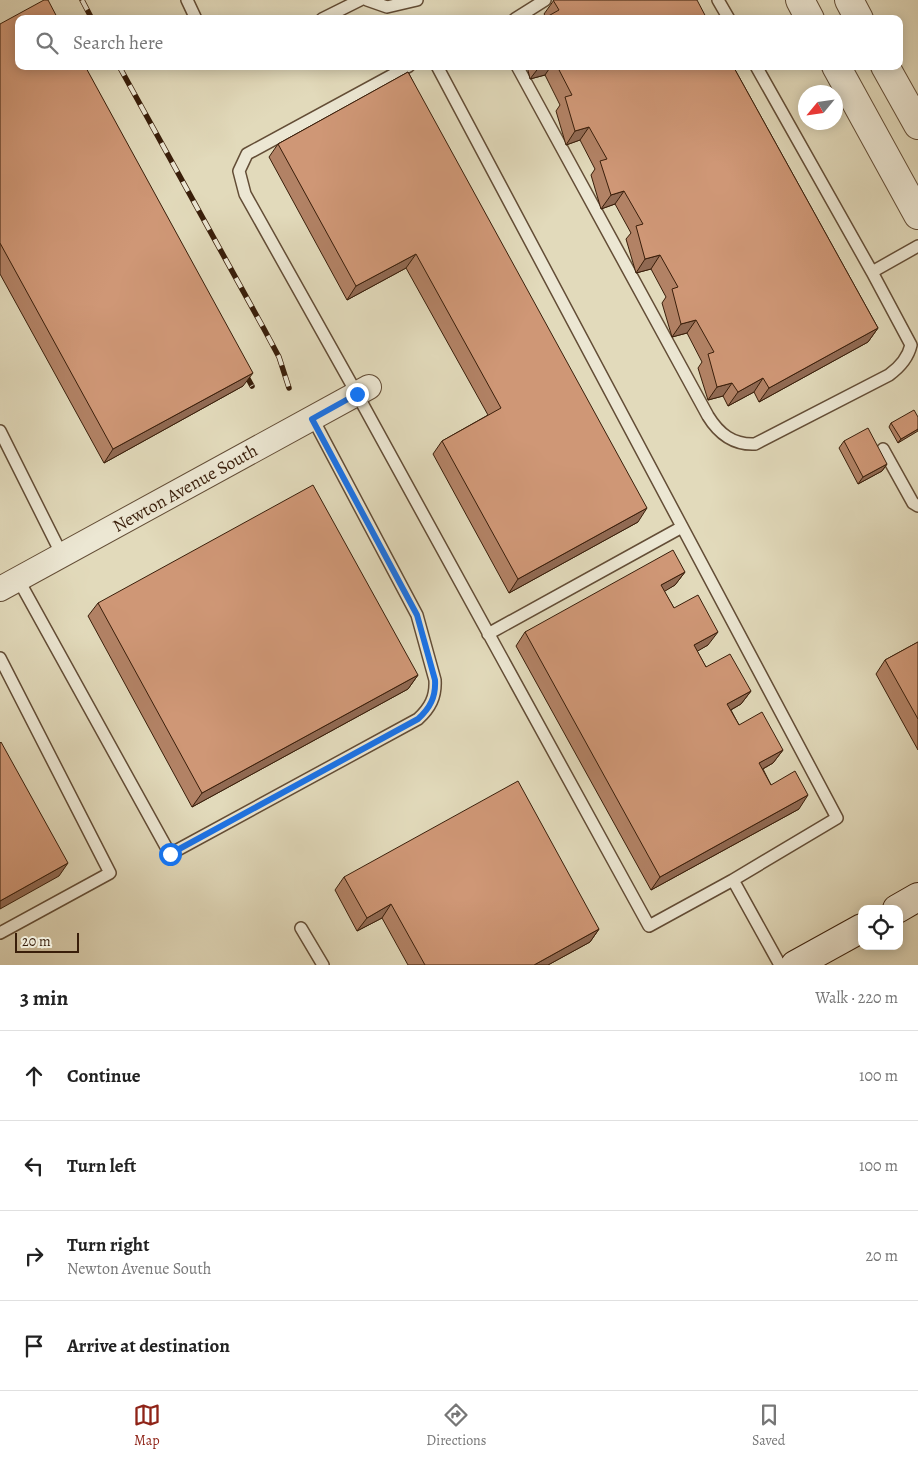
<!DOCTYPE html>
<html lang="en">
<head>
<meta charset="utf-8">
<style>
  body { margin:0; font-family:Alegreya,serif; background:#f6f6f6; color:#222 }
  .controls { position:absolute; right:15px; bottom:15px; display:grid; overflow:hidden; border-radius:10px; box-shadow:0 2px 12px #0003 }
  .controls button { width:45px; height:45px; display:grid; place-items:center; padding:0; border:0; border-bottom:1px solid #e0e0e0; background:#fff; color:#222; font:25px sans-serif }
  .compass { position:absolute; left:798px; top:85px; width:45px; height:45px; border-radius:50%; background:#fff; box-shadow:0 2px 12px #0003; rotate:241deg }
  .scale { position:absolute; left:15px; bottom:12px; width:64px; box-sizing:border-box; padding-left:5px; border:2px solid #391e0a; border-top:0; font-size:14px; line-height:18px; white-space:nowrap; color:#391e0a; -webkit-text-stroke:4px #ece7d3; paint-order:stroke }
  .stop { position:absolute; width:15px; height:15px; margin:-11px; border:4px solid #1a73e8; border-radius:50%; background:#fff }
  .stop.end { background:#1a73e8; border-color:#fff; box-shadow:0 1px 5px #0008 }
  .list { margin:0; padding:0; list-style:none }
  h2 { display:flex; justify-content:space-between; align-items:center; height:65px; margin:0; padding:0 20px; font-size:21px }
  h2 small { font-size:16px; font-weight:400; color:#767676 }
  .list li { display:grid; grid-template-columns:32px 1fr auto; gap:15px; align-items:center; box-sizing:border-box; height:90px; padding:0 20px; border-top:1px solid #e0e0e0 }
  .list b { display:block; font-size:19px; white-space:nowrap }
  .list p { margin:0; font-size:16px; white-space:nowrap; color:#767676 }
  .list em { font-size:16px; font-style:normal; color:#767676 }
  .icon { flex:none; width:28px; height:28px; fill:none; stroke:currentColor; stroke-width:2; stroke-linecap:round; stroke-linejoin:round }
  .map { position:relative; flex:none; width:918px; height:965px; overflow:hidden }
  .search { position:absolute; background:#fff; box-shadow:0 2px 12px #0003; left:15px; right:15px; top:15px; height:55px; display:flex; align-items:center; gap:12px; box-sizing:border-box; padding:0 18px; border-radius:10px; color:#767676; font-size:19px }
  .sheet { height:425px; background:#fff }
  nav { display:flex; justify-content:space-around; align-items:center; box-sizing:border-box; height:70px; border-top:1px solid #e0e0e0; background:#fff; font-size:14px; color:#767676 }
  nav a { display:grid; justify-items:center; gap:2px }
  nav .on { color:#8f2418 }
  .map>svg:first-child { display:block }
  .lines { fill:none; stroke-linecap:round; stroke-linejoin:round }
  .service-casing { stroke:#634d36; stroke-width:14 }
  .minor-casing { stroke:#634d36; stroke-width:26 }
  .tertiary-casing { stroke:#634d36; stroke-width:30 }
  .secondary-casing { stroke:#391e0a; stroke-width:30 }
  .service { stroke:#ece7d3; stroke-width:11 }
  .minor { stroke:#ece7d3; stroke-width:24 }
  .tertiary { stroke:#ece7d3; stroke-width:28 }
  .secondary { stroke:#ece7d3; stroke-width:28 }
  .rail-casing { stroke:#391e0a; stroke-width:5.5 }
  .rail { stroke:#ece7d3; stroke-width:4; stroke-dasharray:11; stroke-linecap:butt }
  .wall { fill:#b28265; stroke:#391e0a }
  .shaded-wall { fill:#916a53; stroke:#391e0a }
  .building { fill:#cf9776; stroke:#391e0a }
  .route { stroke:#1a73e8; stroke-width:6 }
  .labels { text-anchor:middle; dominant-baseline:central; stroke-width:4.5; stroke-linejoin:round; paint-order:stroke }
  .street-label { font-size:18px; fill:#391e0a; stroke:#ece7d3 }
</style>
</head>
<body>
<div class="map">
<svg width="918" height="965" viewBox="0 0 918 965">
  <rect width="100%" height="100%" fill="#e2dabb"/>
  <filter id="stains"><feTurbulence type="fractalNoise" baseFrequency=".004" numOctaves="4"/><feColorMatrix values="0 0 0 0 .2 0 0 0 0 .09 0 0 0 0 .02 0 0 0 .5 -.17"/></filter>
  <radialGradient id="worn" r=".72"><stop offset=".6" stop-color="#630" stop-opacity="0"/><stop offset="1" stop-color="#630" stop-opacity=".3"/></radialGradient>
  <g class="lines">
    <g class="service-casing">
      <path id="service" d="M187 0 196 19
        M367 0 387 7 417 0
        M718 0 729 19
        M322 19 360 0
        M515 19 545 0
        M409 66 247 154 239 171 245 194 357 394 649 926 733 880
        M437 66 837 818 733 880 780 965
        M517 66 708 416C719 434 733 445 755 444L889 375C900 367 908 358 911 345L872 272 756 66
        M872 272 918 246
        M0 431 62 555
        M883 449 913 503 918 506
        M18 579 170 854 418 719C430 708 436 697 435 680L417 615 313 419
        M488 634 682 527
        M0 658 110 873 0 933
        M301 928 323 965"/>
    </g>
    <g class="minor-casing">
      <path id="minor" d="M0 589 369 387"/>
    </g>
    <g class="tertiary-casing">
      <path id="tertiary" d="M800 0 810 19
        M849 0 859 19
        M836 66 918 215
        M885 66 918 125"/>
    </g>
    <g class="secondary-casing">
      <path id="secondary" d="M897 909 918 897
        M795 965 862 928"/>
    </g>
    <use href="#service" class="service"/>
    <use href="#minor" class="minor"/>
    <use href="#tertiary" class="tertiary"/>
    <use href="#secondary" class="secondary"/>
    <g class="rail-casing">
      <path id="rail" d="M82 0 92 19
        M119 66 264 329 279 357 289 388
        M241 366 252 386"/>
    </g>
    <use href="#rail" class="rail"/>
  </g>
  <path class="wall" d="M554 0 707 19 546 17 544 14Z
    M0 24 243 386 104 463 0 274Z
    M527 66H733L878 328 868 342 759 402 754 392 728 406 723 396 708 400 698 368 702 362 687 333 672 337 662 303 666 297 651 269 636 273 626 239 631 233 615 204 601 209 591 175 595 169 580 140 566 145 556 111 560 105 545 75 530 79Z
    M408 72 638 522 509 593 433 454 442 441 488 415 406 268 347 300 269 157 278 144Z
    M918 417 898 443 889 427 891 423Z
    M844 441 887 464 882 471 858 484 839 448Z
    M685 572 675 585 664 591 674 608 708 645 697 651 706 667 751 691 741 704 731 710 739 725 783 750 773 763 763 769 771 785 799 809 651 890 516 646 525 632Z
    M98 603 418 675 408 689 192 807 88 616Z
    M918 642V750L876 674 885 660Z
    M344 877 599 929 590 942 548 965H408L382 918 357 931 335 890Z"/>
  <path class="shaded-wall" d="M540 66H551L545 75 530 79Z
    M589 127 580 140 566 145 575 131Z
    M624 191 615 204 601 209 611 195Z
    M416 254 406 268 347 300 356 286Z
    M660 255 651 269 636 273 645 259Z
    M696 320 687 333 672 337 681 324Z
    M878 328 868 342 759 402 769 388Z
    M253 373 243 386 104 463 113 449Z
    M763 378 754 392 728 406 738 392Z
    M732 383 723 396 708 400 717 387Z
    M918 429V431L898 443 901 439Z
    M887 464 882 471 858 484 863 477Z
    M647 508 638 522 509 593 518 579Z
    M685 572 675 585 652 599 661 585Z
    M718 632 708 645 684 659 694 645Z
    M418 675 408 689 192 807 202 793Z
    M751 691 741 704 718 717 727 704Z
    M783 750 773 763 750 776 759 763Z
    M808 795 799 809 651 890 660 877Z
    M68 863 59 876 0 909V901Z
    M391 904 382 918 357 931 367 918Z
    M599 929 590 942 548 965H534Z"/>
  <path class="building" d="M44 0H48L58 19H19V66H85L253 373 113 449 0 243V24Z
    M553 0H697L707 19H543L559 10Z
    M557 66H733L878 328 769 388 763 378 738 392 732 383 717 387 708 354 714 352 696 320 681 324 672 289 678 287 660 255 645 259 636 226 643 224 624 191 611 195 600 161 607 159 589 127 575 131 565 97 572 95Z
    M408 72 647 508 518 579 442 441 501 408 416 254 356 286 278 144Z
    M914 410 918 417V429L901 439 891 423Z
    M868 428 887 464 863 477 844 441Z
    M313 485 418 675 202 793 98 603Z
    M673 550 685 572 661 585 674 608 698 595 718 632 694 645 706 667 730 654 751 691 727 704 739 725 762 712 783 750 759 763 771 785 795 771 808 795 660 877 525 632Z
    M918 642V719L885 660Z
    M1 742 68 863 0 901V743Z
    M518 781 599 929 534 965H425L391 904 367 918 344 877Z"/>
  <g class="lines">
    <path class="route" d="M170 854 418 719C430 708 436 697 435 680L417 615 312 419 357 394"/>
  </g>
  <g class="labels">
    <g class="street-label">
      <text transform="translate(185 488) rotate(-29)">Newton Avenue South</text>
    </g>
  </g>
  <rect width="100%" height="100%" filter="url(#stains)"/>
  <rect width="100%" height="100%" fill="url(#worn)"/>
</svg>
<div class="controls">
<button><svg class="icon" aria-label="locate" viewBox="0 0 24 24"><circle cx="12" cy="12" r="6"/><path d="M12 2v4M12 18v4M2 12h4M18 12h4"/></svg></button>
</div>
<svg class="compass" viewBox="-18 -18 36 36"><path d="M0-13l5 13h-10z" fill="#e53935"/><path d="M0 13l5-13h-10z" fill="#767676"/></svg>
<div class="scale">20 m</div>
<div class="stop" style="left:170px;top:854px"></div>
<div class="stop end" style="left:357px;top:394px"></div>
<div class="search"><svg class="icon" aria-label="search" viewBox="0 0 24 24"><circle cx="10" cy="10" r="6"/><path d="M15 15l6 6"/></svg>Search here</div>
</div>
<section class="sheet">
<h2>3 min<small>Walk · 220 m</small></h2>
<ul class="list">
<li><svg class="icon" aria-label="ahead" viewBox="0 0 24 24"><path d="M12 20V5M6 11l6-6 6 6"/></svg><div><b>Continue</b></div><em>100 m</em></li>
<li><svg class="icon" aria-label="left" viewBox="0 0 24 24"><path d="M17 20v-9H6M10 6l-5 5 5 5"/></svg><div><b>Turn left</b></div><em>100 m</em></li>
<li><svg class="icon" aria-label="right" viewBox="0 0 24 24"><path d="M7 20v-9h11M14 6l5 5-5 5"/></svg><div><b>Turn right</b><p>Newton Avenue South</p></div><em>20 m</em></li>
<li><svg class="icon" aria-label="arrive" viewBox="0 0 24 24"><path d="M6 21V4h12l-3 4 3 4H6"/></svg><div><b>Arrive at destination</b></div></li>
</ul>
</section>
<nav>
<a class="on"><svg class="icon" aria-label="map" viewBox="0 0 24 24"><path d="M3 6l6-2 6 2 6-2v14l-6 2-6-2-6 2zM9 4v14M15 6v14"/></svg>Map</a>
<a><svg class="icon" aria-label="directions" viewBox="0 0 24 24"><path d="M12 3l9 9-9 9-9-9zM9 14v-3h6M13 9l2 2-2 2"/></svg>Directions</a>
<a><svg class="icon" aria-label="saved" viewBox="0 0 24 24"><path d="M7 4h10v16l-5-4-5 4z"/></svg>Saved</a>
</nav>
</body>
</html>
